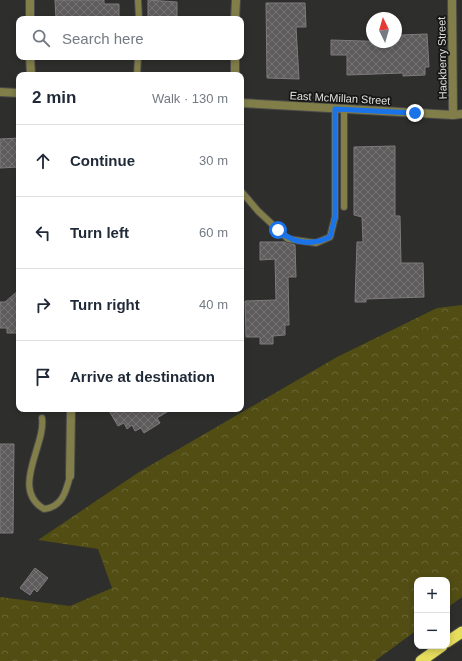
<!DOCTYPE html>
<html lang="en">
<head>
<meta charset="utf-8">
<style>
  body { margin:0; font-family:Arial,sans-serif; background:#f2f2f3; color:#1f2937 }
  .controls { position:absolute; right:12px; bottom:12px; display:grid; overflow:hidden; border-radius:8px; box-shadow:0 2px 6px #0003 }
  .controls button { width:36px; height:36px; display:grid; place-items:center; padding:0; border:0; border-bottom:1px solid #e0e1e3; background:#fff; color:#1f2937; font:20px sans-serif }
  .compass { position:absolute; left:366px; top:12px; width:36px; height:36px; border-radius:50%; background:#fff; box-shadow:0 2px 6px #0003; rotate:355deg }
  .stop { position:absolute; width:12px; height:12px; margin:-9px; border:3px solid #1a73e8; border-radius:50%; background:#fff }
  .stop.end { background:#1a73e8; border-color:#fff; box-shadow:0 1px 4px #0008 }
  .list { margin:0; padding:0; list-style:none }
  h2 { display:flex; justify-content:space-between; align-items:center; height:52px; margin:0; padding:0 16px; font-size:17px }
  h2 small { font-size:13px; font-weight:400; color:#747a83 }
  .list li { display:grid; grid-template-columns:26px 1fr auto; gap:12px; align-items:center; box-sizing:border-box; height:72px; padding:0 16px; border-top:1px solid #e0e1e3 }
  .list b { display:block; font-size:15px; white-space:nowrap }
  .list em { font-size:13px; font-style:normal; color:#747a83 }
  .icon { flex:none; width:22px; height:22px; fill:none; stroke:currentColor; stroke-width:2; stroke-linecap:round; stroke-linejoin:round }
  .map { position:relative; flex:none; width:462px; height:661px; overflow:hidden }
  .search { position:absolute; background:#fff; box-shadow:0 2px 6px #0003; left:16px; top:16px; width:228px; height:44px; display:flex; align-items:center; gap:10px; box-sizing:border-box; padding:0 14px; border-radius:8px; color:#747a83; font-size:15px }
  .panel { position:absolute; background:#fff; box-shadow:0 2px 6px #0003; left:16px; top:72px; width:228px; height:340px; border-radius:8px }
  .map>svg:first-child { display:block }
  .forest { fill:url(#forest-crowns) }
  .building { fill:url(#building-cross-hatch); stroke:#7e7b7d }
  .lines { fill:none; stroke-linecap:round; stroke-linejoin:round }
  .service-casing { stroke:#4a4a48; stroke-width:8 }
  .minor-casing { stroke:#4a4a48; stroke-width:10 }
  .tertiary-casing { stroke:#4a4a48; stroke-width:10 }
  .trunk-casing { stroke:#4a4a48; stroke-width:13 }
  .service { stroke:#817e4a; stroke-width:6 }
  .minor { stroke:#817e4a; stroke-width:8 }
  .tertiary { stroke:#817e4a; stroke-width:8 }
  .trunk { stroke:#e6dc5d; stroke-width:11 }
  .route { stroke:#1a73e8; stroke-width:5 }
  .labels { text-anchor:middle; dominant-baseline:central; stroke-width:3.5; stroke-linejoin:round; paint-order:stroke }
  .street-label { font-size:11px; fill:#e0e0de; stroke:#161615 }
</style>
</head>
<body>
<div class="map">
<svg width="462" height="661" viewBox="0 0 462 661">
  <defs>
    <pattern id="forest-crowns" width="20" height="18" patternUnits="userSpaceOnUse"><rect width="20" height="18" fill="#514d13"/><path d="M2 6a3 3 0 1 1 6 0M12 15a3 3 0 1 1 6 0" fill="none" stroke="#6a6635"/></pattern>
    <pattern id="building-cross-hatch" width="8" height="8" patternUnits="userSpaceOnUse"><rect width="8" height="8" fill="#5f5c5d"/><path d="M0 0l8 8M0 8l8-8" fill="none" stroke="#767374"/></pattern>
  </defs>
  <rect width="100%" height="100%" fill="#2e2e2c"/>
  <path class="forest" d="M462 305V597L447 608V580H417V630L375 661H0V597L70 606 112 588 98 549 38 540 139 472 337 357 437 308Z"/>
  <path class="building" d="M55 0H104V4H119V19H56Z
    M148 0 177 2V19H148Z
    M266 3H305L306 27H296L299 79 267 78Z
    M427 34 429 67H425V75L403 76V73L347 75V55H331V40L396 42V40H401V35Z
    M19 138V167L0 168V139Z
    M395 146V216H400L401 263H423L424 297 366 299V302H355L357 242H363L362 217 354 215V147Z
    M260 242H284L295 245 296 277H288L289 325H285V335L273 336V344H260V337H246L245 301 276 300 275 259 260 260Z
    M19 290V333H7V328H0V302H5Z
    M108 409H172L157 418 160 423 144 433 141 428 135 431 132 425 127 429 124 423 118 426Z
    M0 444H14L13 533H0Z
    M35 568 48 578 37 592 34 589 30 595 20 588Z"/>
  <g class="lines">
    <g class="service-casing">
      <path id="service" d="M138 0 139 19
        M137 75 138 57
        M241 191 258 211 288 239 316 243 330 237 335 217V109
        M344 207V109
        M42 418C46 445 10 489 44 509 62 507 66 492 70 476"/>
    </g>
    <g class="minor-casing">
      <path id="minor" d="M30 0V19
        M452 0 453 115
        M235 19 236 0
        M30 57 31 75
        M235 75V57
        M70 476 71 409"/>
    </g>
    <g class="tertiary-casing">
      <path id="tertiary" d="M0 92 19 93
        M241 103 453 115 462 114"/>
    </g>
    <g class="trunk-casing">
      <path id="trunk" d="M447 642 462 632
        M421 661 442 646"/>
    </g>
    <use href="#service" class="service"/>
    <use href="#minor" class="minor"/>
    <use href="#tertiary" class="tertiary"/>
    <use href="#trunk" class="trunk"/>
  </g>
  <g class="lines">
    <path class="route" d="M278 230C294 244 311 246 330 237L335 217V109L415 113"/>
  </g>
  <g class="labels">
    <g class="street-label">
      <text transform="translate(442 58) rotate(-91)">Hackberry Street</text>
      <text transform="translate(340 98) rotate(3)">East McMillan Street</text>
    </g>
  </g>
</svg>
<div class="controls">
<button>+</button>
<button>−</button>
</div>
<svg class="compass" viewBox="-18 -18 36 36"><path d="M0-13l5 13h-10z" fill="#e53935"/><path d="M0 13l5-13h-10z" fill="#747a83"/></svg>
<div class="stop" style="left:278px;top:230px"></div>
<div class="stop end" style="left:415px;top:113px"></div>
<div class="search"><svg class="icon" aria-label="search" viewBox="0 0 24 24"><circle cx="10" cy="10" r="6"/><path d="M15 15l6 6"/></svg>Search here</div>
<section class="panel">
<h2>2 min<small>Walk · 130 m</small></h2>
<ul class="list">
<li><svg class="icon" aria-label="ahead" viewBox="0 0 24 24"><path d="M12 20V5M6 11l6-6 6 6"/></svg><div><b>Continue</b></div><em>30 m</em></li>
<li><svg class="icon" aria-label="left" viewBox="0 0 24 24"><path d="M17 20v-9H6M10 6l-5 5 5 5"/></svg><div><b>Turn left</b></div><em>60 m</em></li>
<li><svg class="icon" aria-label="right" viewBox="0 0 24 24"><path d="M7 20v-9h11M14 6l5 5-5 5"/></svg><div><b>Turn right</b></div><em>40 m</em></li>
<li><svg class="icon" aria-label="arrive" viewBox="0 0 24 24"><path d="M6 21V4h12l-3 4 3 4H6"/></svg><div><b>Arrive at destination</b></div></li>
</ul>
</section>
</div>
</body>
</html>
